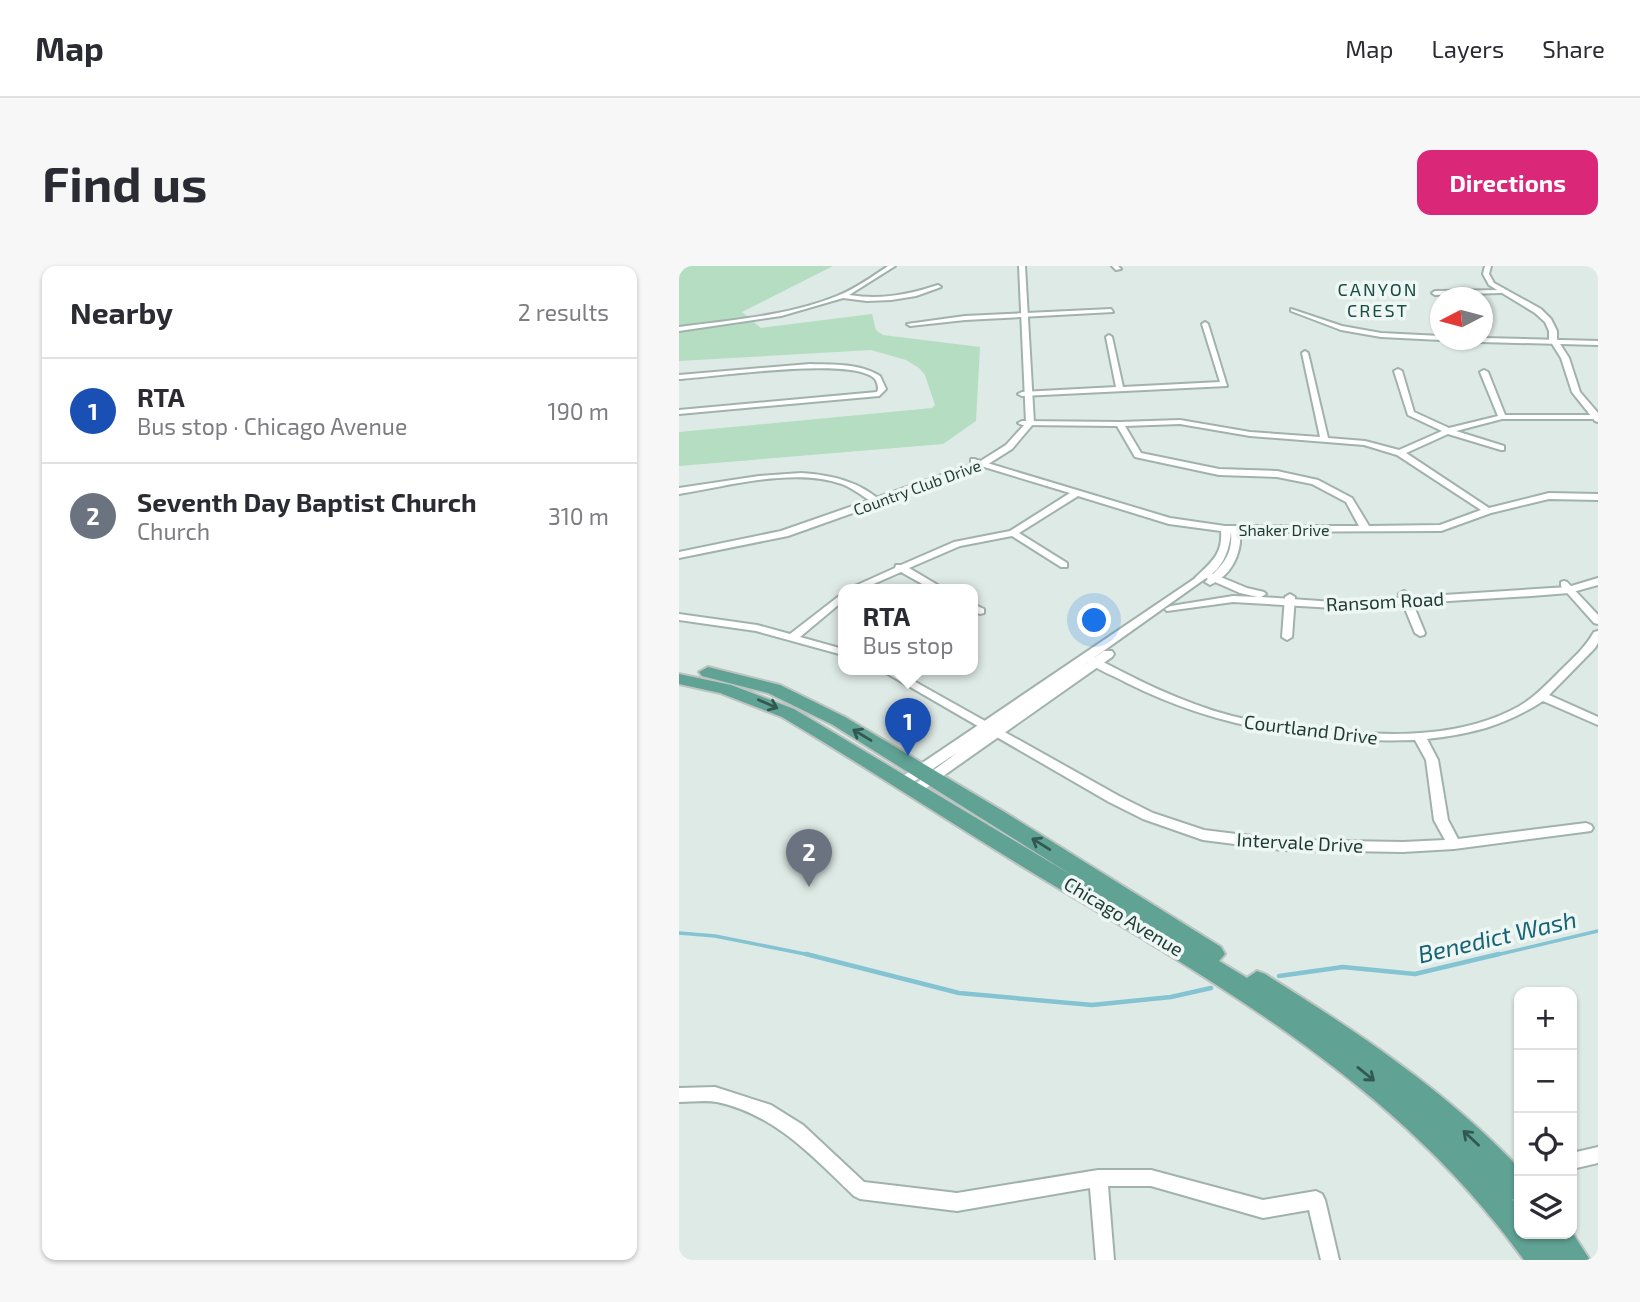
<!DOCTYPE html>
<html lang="en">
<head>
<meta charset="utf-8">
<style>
  body { margin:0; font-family:"Exo 2",sans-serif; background:#f7f7f7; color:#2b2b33 }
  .controls { position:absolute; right:21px; bottom:21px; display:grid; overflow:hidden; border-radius:14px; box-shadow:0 2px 5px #0004 }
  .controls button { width:63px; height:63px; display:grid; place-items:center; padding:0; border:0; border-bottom:2px solid #e1e1e2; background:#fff; color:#2b2b33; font:35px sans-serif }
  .compass { position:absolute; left:751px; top:21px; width:63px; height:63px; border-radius:50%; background:#fff; box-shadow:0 2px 5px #0004; rotate:264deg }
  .you { position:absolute; left:416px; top:355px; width:24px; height:24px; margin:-18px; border:5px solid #fff; border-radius:50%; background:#1a73e8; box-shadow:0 0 0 10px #1a73e833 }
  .badge { display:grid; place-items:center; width:46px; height:46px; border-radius:50%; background:#db2777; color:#fff; font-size:23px; font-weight:700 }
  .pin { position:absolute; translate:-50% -58px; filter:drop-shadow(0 2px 4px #0008) }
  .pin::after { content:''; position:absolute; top:37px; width:24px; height:21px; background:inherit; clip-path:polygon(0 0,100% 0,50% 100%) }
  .popup { position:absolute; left:159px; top:318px; width:140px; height:91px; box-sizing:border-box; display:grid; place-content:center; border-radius:14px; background:#fff; filter:drop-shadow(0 2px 5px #0005); font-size:23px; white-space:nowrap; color:#7c7c81 }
  .popup b { font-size:26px; color:#2b2b33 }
  .popup::after { content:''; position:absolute; left:50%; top:100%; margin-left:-14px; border:14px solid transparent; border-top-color:#fff }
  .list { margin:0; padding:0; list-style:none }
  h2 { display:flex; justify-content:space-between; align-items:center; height:91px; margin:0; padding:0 28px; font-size:30px }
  h2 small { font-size:23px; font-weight:400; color:#7c7c81 }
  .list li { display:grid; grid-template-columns:46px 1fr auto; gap:21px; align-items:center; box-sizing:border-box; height:105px; padding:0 28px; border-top:2px solid #e1e1e2 }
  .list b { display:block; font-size:26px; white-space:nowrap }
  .list p { margin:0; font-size:23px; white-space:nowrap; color:#7c7c81 }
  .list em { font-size:23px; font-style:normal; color:#7c7c81 }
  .icon { flex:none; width:38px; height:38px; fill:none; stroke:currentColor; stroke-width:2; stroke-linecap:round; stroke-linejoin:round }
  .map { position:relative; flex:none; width:919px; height:994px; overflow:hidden; border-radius:14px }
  header { display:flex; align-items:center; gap:42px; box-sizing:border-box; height:98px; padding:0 35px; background:#fff; border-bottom:2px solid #e1e1e2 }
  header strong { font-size:33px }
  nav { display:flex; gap:38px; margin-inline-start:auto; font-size:24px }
  .intro { display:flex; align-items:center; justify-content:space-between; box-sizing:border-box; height:168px; padding:0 42px }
  h1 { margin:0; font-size:49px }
  .button { padding:18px 32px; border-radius:14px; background:#db2777; color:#fff; font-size:24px; font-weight:700 }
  main { display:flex; gap:42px; padding:0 42px }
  aside { flex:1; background:#fff; border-radius:14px; box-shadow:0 2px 5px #0004 }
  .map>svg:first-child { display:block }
  .green { fill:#b5ddc2 }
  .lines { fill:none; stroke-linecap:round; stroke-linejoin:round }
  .stream-far1 { stroke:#83c3d2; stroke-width:3.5 }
  .stream { stroke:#83c3d2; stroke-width:4.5 }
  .minor-casing { stroke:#a1b2ac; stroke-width:4 }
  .tertiary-casing { stroke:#a1b2ac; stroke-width:4 }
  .primary-casing { stroke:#bcc4c2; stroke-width:4 }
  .minor { fill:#fff; fill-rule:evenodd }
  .tertiary { fill:#fff; fill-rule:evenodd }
  .primary { fill:#60a294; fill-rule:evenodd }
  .oneway { stroke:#325951 }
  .labels { text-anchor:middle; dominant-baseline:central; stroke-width:7; stroke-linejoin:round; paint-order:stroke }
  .far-street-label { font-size:16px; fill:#1f3a34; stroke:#eef7f3 }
  .far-neighbourhood-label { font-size:18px; letter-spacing:2px; fill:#1a4d43; stroke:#eef7f3 }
  .street-label { font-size:19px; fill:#1f3a34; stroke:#eef7f3 }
  .near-water-label { font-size:24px; font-style:italic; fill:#176378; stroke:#eef7f3 }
</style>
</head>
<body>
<header>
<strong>Map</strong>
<nav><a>Map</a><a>Layers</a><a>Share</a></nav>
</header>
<div class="intro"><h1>Find us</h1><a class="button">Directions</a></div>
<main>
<aside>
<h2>Nearby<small>2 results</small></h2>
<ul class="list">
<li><span class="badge" style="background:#1a4fb4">1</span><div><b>RTA</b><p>Bus stop · Chicago Avenue</p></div><em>190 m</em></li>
<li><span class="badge" style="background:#6b7280">2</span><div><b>Seventh Day Baptist Church</b><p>Church</p></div><em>310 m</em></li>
</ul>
</aside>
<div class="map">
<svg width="919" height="994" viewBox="0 0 919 994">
  <rect width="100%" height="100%" fill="#deeae5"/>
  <path class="green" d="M0 0H154L63 46 82 62 193 48 197 64 204 69 301 81 297 155 264 178 0 200V166L253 142 256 139 246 109 240 102 227 94 192 84 0 95Z"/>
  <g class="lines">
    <path class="stream-far1" d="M0 667 36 670 136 690
      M813 690 919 665"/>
    <path class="stream" d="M127 688 280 727 413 739 492 731 532 722
      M600 710 664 701 736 708 820 688"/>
    <g class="minor-casing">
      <path id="minor" d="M209 0H216L170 29C201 34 229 29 259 19L262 21 237 30 212 34 188 35 164 32 102 50 0 65V61C53 54 108 50 158 30 176 23 193 11 209 0Z
        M433 0H439L442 3 437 4Z
        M824 24 822 27 756 29 753 27 756 25Z
        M432 43 434 46 286 54 231 60 228 58 286 50Z
        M612 43 663 60 702 67 762 70V74H764H762L702 71 662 64 612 45Z
        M526 56 529 58 548 120 343 130 339 128 343 126 437 121 427 71 430 69 433 71 444 121 541 116 523 58Z
        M804 72 919 75V79L801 76 798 74Z
        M626 85 629 87 649 172 686 175 720 184 763 165 729 149 715 105 719 103 723 105 735 146 770 162 819 150 801 106 805 104 809 106 826 149H919V153H823L777 165 825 180V184H822L769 168 727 187 810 242 870 227 919 228V234L870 233 812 247 762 265 561 266C563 288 552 310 531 319L526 316C542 300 554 291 552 266 550 286 543 306 521 315L516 312C531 297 544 289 542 265L490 258 399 230 340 267 388 297V301H382L333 270 281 280 230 302 267 324H254L222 306 181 324H167L216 302 217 299H222L275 276 331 265 391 227 292 197V193H295L491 252 546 260H680L667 236 633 218 598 211 540 209 456 191 438 160 343 159 339 157 343 155 441 156 501 154 571 166 641 171 623 87ZM501 158 571 170 685 179 718 189 802 244 761 259 690 260 673 232 639 214 598 205 540 203 462 187 446 160Z
        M131 98C155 99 180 97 201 110L207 123 200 130 0 148V144L198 126 199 123C199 119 198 116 196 113 175 90 34 111 0 113V109Z
        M122 207C152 209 180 215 203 236L196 238C185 231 175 223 163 218 115 201 49 220 0 228V222L80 210Z
        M885 315 888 316 919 349V358L915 357 882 320V316Z
        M725 325 730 328 746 367 745 369 741 370 736 367 720 328Z
        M164 327V335L121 371 164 383V389L77 365 0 354V348L78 359 111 368Z
        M611 328 616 331 613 371 608 374 603 371 606 331Z
        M294 338 305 343V347L301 348 294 345Z
        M919 365V377L916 382 870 429 919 451V459L864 435C825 460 793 468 748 473L759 494 769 554 779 573 907 557 912 559 914 562 912 565 775 583 724 586 604 584 524 574 464 553 430 536 202 404H215L440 530 474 547 525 564 604 574 724 576 766 574 755 554 747 494 736 474C635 477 540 463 448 417 433 409 414 402 402 391L403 389H411C456 413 503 437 553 450 576 456 602 458 626 461 692 470 769 475 831 445 851 436 865 421 880 406 893 393 906 382 915 366Z
        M36 821 92 839 124 859 185 916 278 927 419 904H472L584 934 637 925 643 928 646 934 660 994H642L630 944 584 952 472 920H429L435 994H417L411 922 278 945 181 933 175 930C133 890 97 849 38 836 26 834 12 836 0 836V822Z
        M919 881V897L893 903V887Z"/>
    </g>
    <g class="tertiary-casing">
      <path id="tertiary" d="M340 0H346L355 157 333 183 306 200 109 270 0 292V286L102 265 300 196 327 179 347 157Z
        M806 0H812L810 8 815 17 862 43 872 53 878 65V73L890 92 901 126 919 147V156L916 155 893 126 882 92 870 73V65L866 56 856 47 810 19 804 8Z
        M527 305 568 322 585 326 587 328 582 331 655 336 889 321 919 312V319L890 327 852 330 655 342 554 336 488 345 486 343 492 340 554 330 579 331 561 327 527 312 399 403 425 385H433L435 388 433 391 240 527 235 529 228 524 279 486 228 520H218L216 517 218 514Z"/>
    </g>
    <g class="primary-casing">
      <path id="primary" d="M29 401 101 419 166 451 327 547 542 681 546 688 540 695 568 712 578 705 586 708C677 765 766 824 840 902V935L833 933 840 941V968L893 966 911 994H845C719 819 541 719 359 610 273 558 189 502 103 451L41 427 0 418V408L52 419 115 443 396 611 154 459 89 427 23 410 20 406Z"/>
    </g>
    <use href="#minor" class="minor"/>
    <use href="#tertiary" class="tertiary"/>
    <use href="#primary" class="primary"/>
  </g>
  <defs><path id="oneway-shaft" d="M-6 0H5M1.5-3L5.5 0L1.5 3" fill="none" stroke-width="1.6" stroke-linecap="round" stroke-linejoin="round" transform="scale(1.75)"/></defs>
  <g class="oneway">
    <use href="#oneway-shaft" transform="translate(89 438) rotate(24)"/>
    <use href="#oneway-shaft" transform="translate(183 469) rotate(-149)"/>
    <use href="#oneway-shaft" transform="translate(362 578) rotate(-148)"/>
    <use href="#oneway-shaft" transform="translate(687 808) rotate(39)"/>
    <use href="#oneway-shaft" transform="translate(792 872) rotate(-137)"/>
  </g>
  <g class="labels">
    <g class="far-street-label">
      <text transform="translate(238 221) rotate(-20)">Country Club Drive</text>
      <text x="605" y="263">Shaker Drive</text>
    </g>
    <g class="far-neighbourhood-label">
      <text x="699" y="23">CANYON<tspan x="699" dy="21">CREST</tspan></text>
    </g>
    <g class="street-label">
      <text transform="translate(706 335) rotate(-3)">Ransom Road</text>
      <text transform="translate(632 463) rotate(7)">Courtland Drive</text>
      <text transform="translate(621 576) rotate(3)">Intervale Drive</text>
      <text transform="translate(445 650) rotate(31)">Chicago Avenue</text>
    </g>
    <g class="near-water-label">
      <text transform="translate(818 670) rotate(-13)">Benedict Wash</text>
    </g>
  </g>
</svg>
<div class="controls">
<button>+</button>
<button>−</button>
<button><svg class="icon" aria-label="locate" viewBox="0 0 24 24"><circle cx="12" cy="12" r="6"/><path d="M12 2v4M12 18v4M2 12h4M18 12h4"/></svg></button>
<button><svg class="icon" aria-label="layers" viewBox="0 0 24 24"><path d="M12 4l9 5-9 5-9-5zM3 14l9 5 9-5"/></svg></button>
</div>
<svg class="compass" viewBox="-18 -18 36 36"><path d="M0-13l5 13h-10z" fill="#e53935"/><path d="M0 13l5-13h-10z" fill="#7c7c81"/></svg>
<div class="you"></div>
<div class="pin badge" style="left:229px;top:490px;background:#1a4fb4">1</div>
<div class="popup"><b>RTA</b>Bus stop</div>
<div class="pin badge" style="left:130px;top:621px;background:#6b7280">2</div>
</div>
</main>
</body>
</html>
